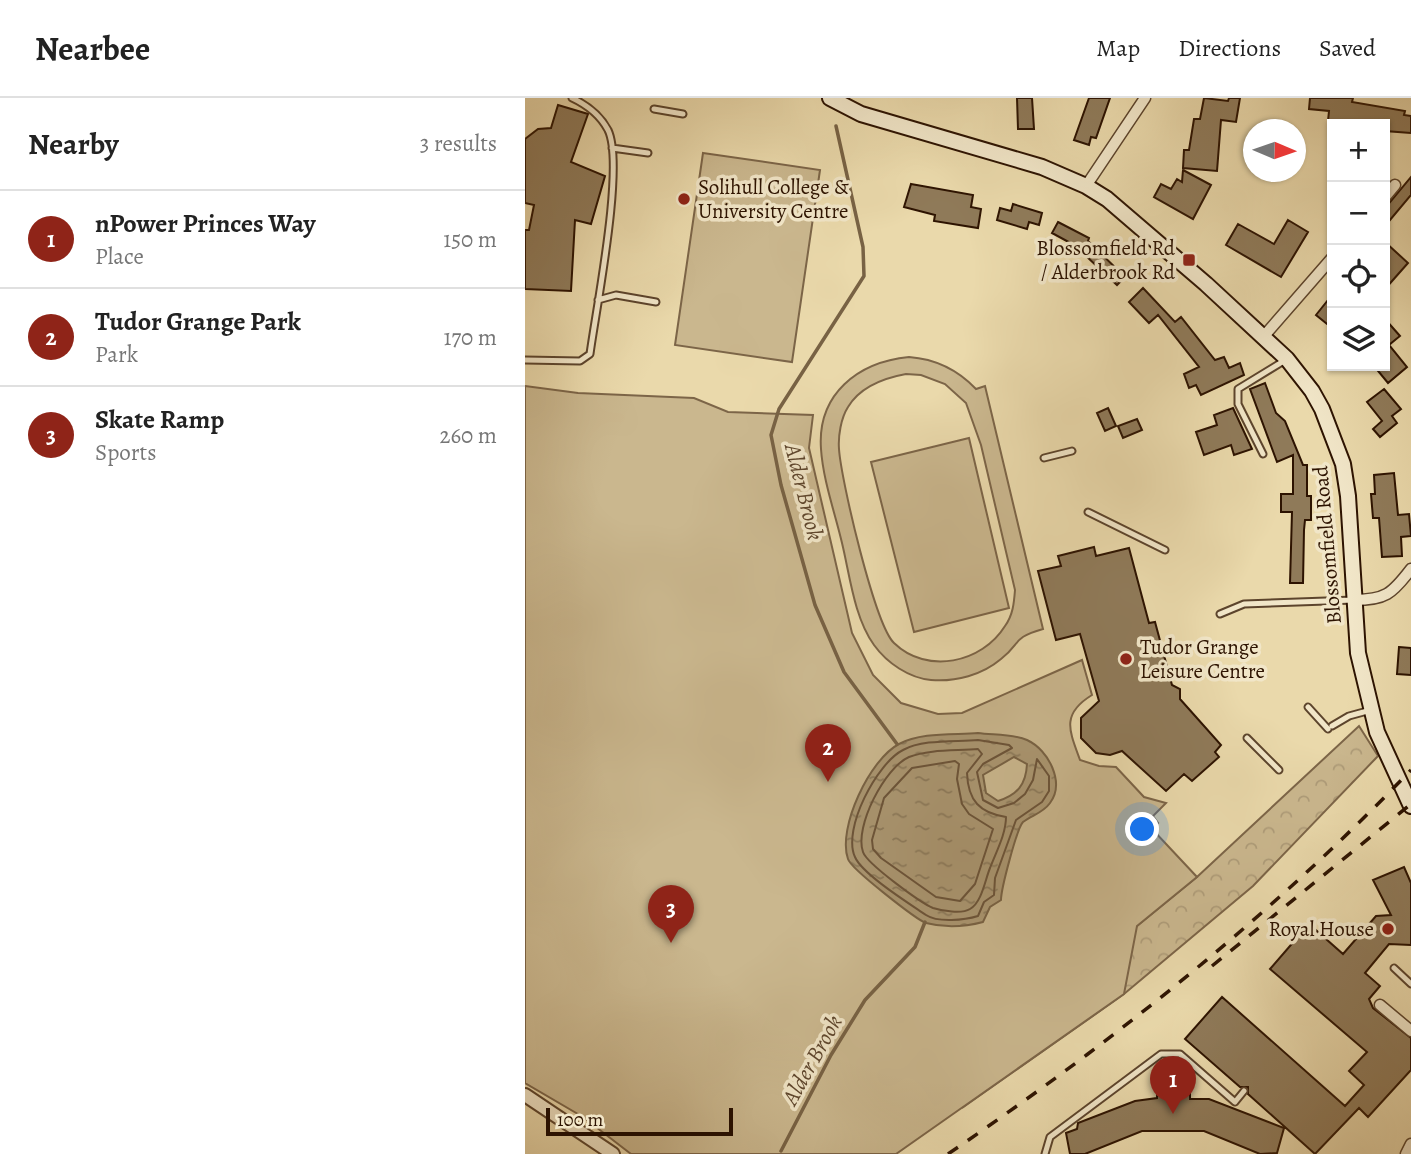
<!DOCTYPE html>
<html lang="en">
<head>
<meta charset="utf-8">
<style>
  body { margin:0; font-family:Alegreya,serif; background:#f6f6f6; color:#222 }
  .controls { position:absolute; right:21px; top:21px; display:grid; overflow:hidden; border-radius:0px; box-shadow:0 2px 5px #0004 }
  .controls button { width:63px; height:63px; display:grid; place-items:center; padding:0; border:0; border-bottom:2px solid #e0e0e0; background:#fff; color:#222; font:35px sans-serif }
  .compass { position:absolute; left:718px; top:21px; width:63px; height:63px; border-radius:50%; background:#fff; box-shadow:0 2px 5px #0004; rotate:92deg }
  .scale { position:absolute; left:21px; bottom:18px; width:187px; box-sizing:border-box; padding-left:7px; border:4px solid #2d1301; border-top:0; font-size:19px; line-height:24px; white-space:nowrap; color:#2d1301; -webkit-text-stroke:5px #f1e6c8; paint-order:stroke }
  .you { position:absolute; left:618px; top:732px; width:24px; height:24px; margin:-18px; border:5px solid #fff; border-radius:50%; background:#1a73e8; box-shadow:0 0 0 10px #1a73e833 }
  .badge { display:grid; place-items:center; width:46px; height:46px; border-radius:50%; background:#8f2418; color:#fff; font-size:23px; font-weight:700 }
  .pin { position:absolute; translate:-50% -58px; filter:drop-shadow(0 2px 4px #0008) }
  .pin::after { content:''; position:absolute; top:37px; width:24px; height:21px; background:inherit; clip-path:polygon(0 0,100% 0,50% 100%) }
  .list { margin:0; padding:0; list-style:none }
  h2 { display:flex; justify-content:space-between; align-items:center; height:91px; margin:0; padding:0 28px; font-size:30px }
  h2 small { font-size:23px; font-weight:400; color:#767676 }
  .list li { display:grid; grid-template-columns:46px 1fr auto; gap:21px; align-items:center; box-sizing:border-box; height:98px; padding:0 28px; border-top:2px solid #e0e0e0 }
  .list b { display:block; font-size:26px; white-space:nowrap }
  .list p { margin:0; font-size:23px; white-space:nowrap; color:#767676 }
  .list em { font-size:23px; font-style:normal; color:#767676 }
  .icon { flex:none; width:38px; height:38px; fill:none; stroke:currentColor; stroke-width:2; stroke-linecap:round; stroke-linejoin:round }
  .map { position:relative; flex:none; width:886px; height:1056px; overflow:hidden }
  header { display:flex; align-items:center; gap:42px; box-sizing:border-box; height:98px; padding:0 35px; background:#fff; border-bottom:2px solid #e0e0e0 }
  header strong { font-size:33px }
  nav { display:flex; gap:38px; margin-inline-start:auto; font-size:24px }
  main { display:flex }
  aside { flex:1; background:#fff }
  .map>svg:first-child { display:block }
  .forest { fill:url(#forest-crowns); stroke:#7c6548; stroke-width:2 }
  .park { fill:#cab78e; stroke:#7c6548; stroke-width:2; fill-rule:evenodd }
  .water { fill:url(#water-ripples); stroke:#786244; stroke-width:2; fill-rule:evenodd }
  .lines { fill:none; stroke-linecap:round; stroke-linejoin:round }
  .shore { stroke:#6c5439; stroke-width:2 }
  .stream { stroke:#786244; stroke-width:3.5 }
  .building { fill:#8f7a59; stroke:#2d1301; stroke-width:2 }
  .service-casing { stroke:#5c442c; stroke-width:9 }
  .minor-casing { stroke:#5c442c; stroke-width:13 }
  .tertiary-casing { stroke:#5c442c; stroke-width:16 }
  .secondary-casing { stroke:#2d1301; stroke-width:18 }
  .service { stroke:#f1e6c8; stroke-width:5 }
  .minor { stroke:#f1e6c8; stroke-width:10 }
  .tertiary { stroke:#f1e6c8; stroke-width:12 }
  .secondary { stroke:#f1e6c8; stroke-width:14 }
  .rail { stroke:#2d1301; stroke-width:3.5; stroke-dasharray:12 12; stroke-linecap:butt }
  .poi-dot { fill:#8f2418; stroke:#f1e6c8; stroke-width:2.5 }
  .labels { text-anchor:middle; dominant-baseline:central; stroke-width:7; stroke-linejoin:round; paint-order:stroke }
  .poi-label { font-size:21px; fill:#2d1301; stroke:#f1e6c8; text-anchor:start }
  .street-label { font-size:21px; fill:#2d1301; stroke:#f1e6c8 }
  .water-label { font-size:23px; font-style:italic; fill:#5f472e; stroke:#f1e6c8 }
</style>
</head>
<body>
<header>
<strong>Nearbee</strong>
<nav><a>Map</a><a>Directions</a><a>Saved</a></nav>
</header>
<main>
<aside>
<h2>Nearby<small>3 results</small></h2>
<ul class="list">
<li><span class="badge">1</span><div><b>nPower Princes Way</b><p>Place</p></div><em>150 m</em></li>
<li><span class="badge">2</span><div><b>Tudor Grange Park</b><p>Park</p></div><em>170 m</em></li>
<li><span class="badge">3</span><div><b>Skate Ramp</b><p>Sports</p></div><em>260 m</em></li>
</ul>
</aside>
<div class="map">
<svg width="886" height="1056" viewBox="0 0 886 1056">
  <defs>
    <pattern id="forest-crowns" width="20" height="18" patternUnits="userSpaceOnUse" patternTransform="scale(1.75)"><rect width="20" height="18" fill="#cab78e"/><path d="M2 6a3 3 0 1 1 6 0M12 15a3 3 0 1 1 6 0" fill="none" stroke="#ae9c79"/></pattern>
    <pattern id="water-ripples" width="26" height="14" patternUnits="userSpaceOnUse" patternTransform="scale(1.75)"><rect width="26" height="14" fill="#aa9671"/><path d="M2 4q2-2 4 0t4 0M15 11q2-2 4 0t4 0" fill="none" stroke="#8b795a"/></pattern>
  </defs>
  <rect width="100%" height="100%" fill="#ead9ab"/>
  <filter id="stains"><feTurbulence type="fractalNoise" baseFrequency=".00286" numOctaves="4"/><feColorMatrix values="0 0 0 0 .2 0 0 0 0 .09 0 0 0 0 .02 0 0 0 .5 -.17"/></filter>
  <radialGradient id="worn" r=".72"><stop offset=".6" stop-color="#630" stop-opacity="0"/><stop offset="1" stop-color="#630" stop-opacity=".3"/></radialGradient>
  <path class="forest" d="M834 628 853 658 728 788 599 896 437 1010 612 828 672 779Z"/>
  <path class="park" d="M178 55 295 72 267 264 150 247Z
    M384 259C411 261 432 271 451 291L460 288 518 531C486 540 497 545 476 561 457 577 431 584 406 582 384 580 362 565 349 547 329 519 325 478 317 445 310 415 298 382 296 351 292 296 333 264 384 259ZM381 276 396 277 420 286 441 305 456 347 490 492C489 505 488 517 480 528 457 565 402 577 369 545 350 527 316 382 314 351 313 338 316 320 323 309 335 289 359 280 381 276Z
    M0 288 53 295 169 300 203 314 288 317 284 350 327 535 348 577 376 605 413 616 437 615 557 562 567 597C536 616 544 632 555 662L574 668 591 669 619 699 641 705 628 718 633 725 627 731 672 779 612 828 599 896 371 1056H106L58 1019 0 985Z
    M444 340 484 510 389 534 346 364Z"/>
  <path class="water" d="M453 635C468 637 489 636 502 642 524 652 540 685 525 705 518 715 507 717 498 724 492 730 476 791 476 802L465 809 458 824C439 829 420 830 401 825 392 822 326 771 323 761 312 730 345 661 374 646 396 634 429 637 453 635ZM489 659 502 666C501 687 492 697 473 703L461 695 458 677Z"/>
  <g class="lines">
    <path class="shore" d="M453 642 484 647 487 650 458 666 452 674 458 702 473 710 489 705 500 696 508 682 512 661 524 678V693L517 704 491 722 470 780 469 797 459 804 453 818C440 822 413 825 401 817 385 806 337 776 330 759 317 731 352 665 378 652 398 641 430 644 453 642Z
      M453 651 457 656 442 675C443 703 455 715 481 719 481 736 471 754 465 770 460 782 457 804 445 811 437 816 417 813 408 810 396 805 342 766 338 754 329 729 360 669 384 659 404 651 432 653 453 651Z
      M430 663 434 666 432 681 437 706 444 716 468 731 450 786 435 803 411 799 356 760 348 751 347 742 359 700 387 670Z"/>
    <path class="stream" d="M311 28 338 149 339 178 254 311 246 337 256 387 290 507 319 574 372 646
      M256 1053 306 957 340 902 390 849 400 824"/>
  </g>
  <path class="building" d="M492 0H507L509 31H493Z
    M564 0H585L571 40 566 39 564 47 549 42Z
    M679 0 703 3 704 0H715L711 24 696 22 692 73 658 70 659 52H664L669 21H675Z
    M785 0H828L827 4 880 13 879 17 886 18V35L860 33V26H807L803 23 804 13 784 11Z
    M33 7 63 16 46 64 80 78 66 126 50 122 46 193 0 191V132H4L9 107 0 105V41L13 31 26 30Z
    M658 72 686 87 668 121 629 99 636 86 646 91 652 81 657 84Z
    M886 79V97L860 128V110Z
    M386 86 448 97 446 109 456 111 453 130 409 123 410 117 379 109Z
    M488 106 517 115 514 127 504 124 502 131 472 122 475 110 486 113Z
    M763 122 783 134 756 179 701 147 713 126 749 146Z
    M533 124 564 140 563 143 600 179 592 187 561 158 564 155 527 135Z
    M860 144 883 165 860 191Z
    M618 190 650 224 656 219 690 262 699 259 704 270 715 265 719 277 676 297 671 287 664 290 659 276 674 269 633 217 624 225 604 204Z
    M807 197V230L791 217Z
    M860 221 875 238 864 247 882 269 863 285 849 268H860Z
    M740 285 751 315 760 323 778 367H782V398H786V422H780L779 432 778 485H765L767 414H756V396H768V357L752 364 725 291Z
    M859 291 876 311 867 318 872 325 855 339 848 331 857 323 842 304Z
    M583 310 591 328 580 333 572 315Z
    M708 310 727 351 709 357 706 347 679 357 671 334 692 327 689 317Z
    M612 321 617 332 598 340 593 328Z
    M869 375 873 417 884 416 886 438 876 439 877 458 857 459 854 420H848L846 396H850L849 377Z
    M569 449 571 458 604 450 624 525 630 524 647 587 655 591V601L696 647 690 654 694 659 667 683 659 676 641 693 597 653 585 657 571 655 556 640V620L574 603 555 536 531 542 513 473 536 468 533 458Z
    M874 549 886 550V577L872 576Z
    M879 769 886 785V847L864 846 840 875 855 888 844 901 848 910 886 940V972L843 1019 834 1010 790 1056 723 996V989H715L660 941 697 899 820 1008 839 987 824 973 842 954 745 871 784 826 818 856 851 818 866 817 848 782Z
    M633 973H665V1001H684L759 1030 752 1055 735 1056 679 1033H617L560 1056H545L541 1035 552 1031 553 1025 610 1003 632 1000Z"/>
  <g class="lines">
    <g class="service-casing">
      <path id="service" d="M129 11 158 16
        M87 50 123 55
        M73 202 91 197 131 204
        M0 262 55 263 65 256C71 211 100 67 83 32 75 17 62 7 47 0
        M738 356 713 306V291L762 261
        M519 360 547 353
        M563 414 640 452
        M695 516 719 506 829 502
        M783 609 803 631
        M807 628 824 618 846 612
        M722 640 754 672
        M869 870 886 886
        M520 1056 525 1039 636 956H655L710 1004 719 993"/>
    </g>
    <g class="minor-casing">
      <path id="minor" d="M561 88 620 0
        M860 99 870 87
        M739 238 807 160
        M829 502C860 502 867 496 886 471
        M855 907 886 933
        M881 1056 886 1046"/>
    </g>
    <g class="tertiary-casing">
      <path id="tertiary" d="M0 997 88 1056"/>
    </g>
    <g class="secondary-casing">
      <path id="secondary" d="M305 0 336 16 517 69 561 88 582 101 681 186 762 261 787 293 797 311 818 366 823 398 833 555 852 634 886 708"/>
    </g>
    <use href="#service" class="service"/>
    <use href="#minor" class="minor"/>
    <use href="#tertiary" class="tertiary"/>
    <use href="#secondary" class="secondary"/>
    <path class="rail" d="M687 868 886 706
      M423 1056C589 943 747 817 886 672"/>
  </g>
  <g class="poi-dot">
    <circle cx="159" cy="101" r="7"/>
    <rect x="657" y="155" width="14" height="14" rx="3.5"/>
    <circle cx="601" cy="561" r="7"/>
    <circle cx="863" cy="831" r="7"/>
  </g>
  <g class="labels">
    <g class="poi-label">
      <text x="173" y="89">Solihull College &amp;<tspan x="173" dy="24">University Centre</tspan></text>
      <text x="650" y="150" text-anchor="end">Blossomfield Rd<tspan x="650" dy="24">/ Alderbrook Rd</tspan></text>
      <text x="615" y="549">Tudor Grange<tspan x="615" dy="24">Leisure Centre</tspan></text>
      <text x="849" y="831" text-anchor="end">Royal House</text>
    </g>
    <g class="street-label">
      <text transform="translate(802 447) rotate(-95)">Blossomfield Road</text>
    </g>
    <g class="water-label">
      <text transform="translate(279 394) rotate(76)">Alder Brook</text>
      <text transform="translate(287 962) rotate(-61)">Alder Brook</text>
    </g>
  </g>
  <rect width="100%" height="100%" filter="url(#stains)"/>
  <rect width="100%" height="100%" fill="url(#worn)"/>
</svg>
<div class="controls">
<button>+</button>
<button>−</button>
<button><svg class="icon" aria-label="locate" viewBox="0 0 24 24"><circle cx="12" cy="12" r="6"/><path d="M12 2v4M12 18v4M2 12h4M18 12h4"/></svg></button>
<button><svg class="icon" aria-label="layers" viewBox="0 0 24 24"><path d="M12 4l9 5-9 5-9-5zM3 14l9 5 9-5"/></svg></button>
</div>
<svg class="compass" viewBox="-18 -18 36 36"><path d="M0-13l5 13h-10z" fill="#e53935"/><path d="M0 13l5-13h-10z" fill="#767676"/></svg>
<div class="scale">100 m</div>
<div class="you"></div>
<div class="pin badge" style="left:648px;top:1016px">1</div>
<div class="pin badge" style="left:303px;top:684px">2</div>
<div class="pin badge" style="left:146px;top:845px">3</div>
</div>
</main>
</body>
</html>
